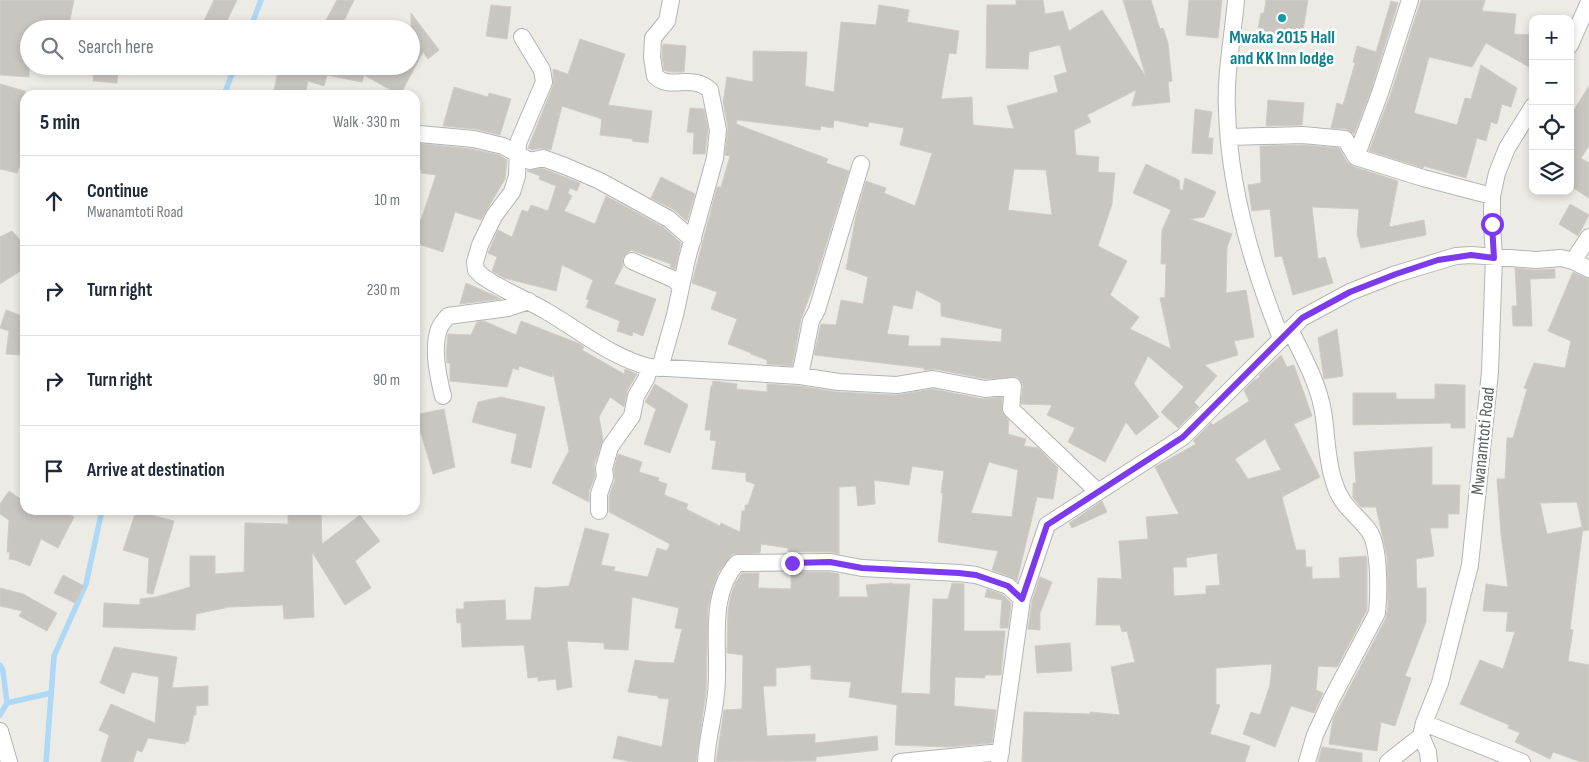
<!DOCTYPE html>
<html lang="en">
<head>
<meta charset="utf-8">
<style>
  body { margin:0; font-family:"Sofia Sans Condensed",sans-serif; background:#f6f6f7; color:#1f2937 }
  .controls { position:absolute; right:15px; top:15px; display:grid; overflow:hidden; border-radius:10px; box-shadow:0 2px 8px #0003 }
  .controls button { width:45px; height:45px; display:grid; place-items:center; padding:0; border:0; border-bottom:1px solid #e0e1e3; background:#fff; color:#1f2937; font:25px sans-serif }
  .stop { position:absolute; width:15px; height:15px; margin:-11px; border:4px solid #7c3aed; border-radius:50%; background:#fff }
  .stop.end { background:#7c3aed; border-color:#fff; box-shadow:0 1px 5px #0008 }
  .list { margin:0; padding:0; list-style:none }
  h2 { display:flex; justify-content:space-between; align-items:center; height:65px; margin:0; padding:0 20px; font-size:21px }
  h2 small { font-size:16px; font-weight:400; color:#747a83 }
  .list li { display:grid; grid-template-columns:32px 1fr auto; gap:15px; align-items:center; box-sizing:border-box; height:90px; padding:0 20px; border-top:1px solid #e0e1e3 }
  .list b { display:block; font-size:19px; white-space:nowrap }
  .list p { margin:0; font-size:16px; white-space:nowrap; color:#747a83 }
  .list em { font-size:16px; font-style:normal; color:#747a83 }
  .icon { flex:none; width:28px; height:28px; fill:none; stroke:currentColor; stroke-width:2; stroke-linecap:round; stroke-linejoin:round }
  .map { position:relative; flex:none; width:1589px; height:762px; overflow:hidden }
  .search { position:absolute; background:#fff; box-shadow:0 2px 8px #0003; left:20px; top:20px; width:400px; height:55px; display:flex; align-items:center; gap:12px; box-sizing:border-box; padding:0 18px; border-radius:28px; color:#747a83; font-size:19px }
  .panel { position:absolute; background:#fff; box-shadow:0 2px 8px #0003; left:20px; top:90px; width:400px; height:425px; border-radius:15px }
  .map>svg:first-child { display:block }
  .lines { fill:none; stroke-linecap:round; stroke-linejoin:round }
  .stream { stroke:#add8f6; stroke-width:5.5 }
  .building { fill:#c9c6c2; stroke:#d1cdc4; fill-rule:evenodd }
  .minor-casing { stroke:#b2b5b8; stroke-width:18 }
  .minor { stroke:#fff; stroke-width:16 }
  .route { stroke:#7c3aed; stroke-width:6 }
  .culture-dot { fill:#0f9aa8; stroke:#fff; stroke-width:2 }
  .labels { text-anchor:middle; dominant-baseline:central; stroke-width:5; stroke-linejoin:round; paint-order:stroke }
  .culture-label { font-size:18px; font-weight:bold; fill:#0d838f; stroke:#fff }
  .street-label { font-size:18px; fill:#5d6064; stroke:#fff }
</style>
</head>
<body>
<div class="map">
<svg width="1589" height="762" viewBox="0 0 1589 762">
  <rect width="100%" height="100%" fill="#edebe5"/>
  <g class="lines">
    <path class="stream" d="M250 29 261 0
      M224 95 235 66
      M0 665 3 671 7 703
      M0 715 7 703 51 693
      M46 762 54 656 86 584 102 510"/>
  </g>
  <path class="building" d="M0 0H74L68 29H29V77L0 75Z
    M214 0H237L223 29H200Z
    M337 0H354L340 29H321Z
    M1016 0H1043L1045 14 1063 11 1069 31 1102 10 1146 77 1123 0H1151L1160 29 1163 28 1168 43 1172 81 1168 82 1170 102 1132 106 1136 90 1087 115 1091 122 1074 130 1076 155 1099 157 1098 172 1115 173 1112 204 1098 246 1127 261 1110 295 1139 317 1130 329 1171 349 1160 298 1165 297 1166 264H1161L1162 230 1171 210 1133 193 1146 164 1179 180 1180 190H1183L1185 178 1216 192 1204 217 1190 219 1232 234 1227 247 1226 293 1246 290 1254 337 1234 341 1238 355 1205 365 1217 376 1194 402 1199 407 1178 428 1161 412 1184 387 1148 356 1134 384 1159 417 1136 435 1126 422 1105 462 1068 442 1075 428 1047 415 1052 405 1021 404 1023 386 1021 381 1017 377 985 379 935 369 924 370V368L814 355 821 324 836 325 841 300 863 304 868 277 846 269 856 216 866 181 886 188 884 193 915 206 932 153 900 145 904 128 869 122 868 127 834 120 833 128 821 126 820 130 737 120 736 124 828 159 826 163 849 171 813 287 801 319 792 366 767 364V360L751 354V353L728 344 737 319 711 309 717 292 692 283 717 187H721L730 156 725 155 728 128 723 102 727 77 753 82V51L807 52 805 86 834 92 841 22 876 25 879 5 909 10 907 22 959 31 956 54 949 53 941 99 972 97 973 125 1014 129 1007 106 1058 92 1054 76 1067 72 1060 45 1029 52 1028 69 986 68 987 5H1016ZM1014 169 1046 170 1052 215 1008 210ZM916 290 941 303V316L1002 329 1001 342 941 338V346H908L909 336 887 334 893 305 912 309Z
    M1189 0H1222L1218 38 1186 35Z
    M1266 0H1308L1303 31 1288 28 1285 43 1260 38 1261 36 1257 35 1261 13H1264Z
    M1421 0H1485L1482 11 1516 14 1514 34 1533 35V69L1486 43 1472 67 1429 57 1414 113 1457 125 1465 98 1471 99 1481 65 1517 88 1511 107 1502 104 1497 124 1491 122 1486 141 1477 138 1466 178 1424 166 1423 168 1369 151 1390 96Z
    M1391 1 1398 3 1371 90 1354 134 1346 129 1331 128 1337 103 1343 105 1355 63 1353 62 1357 46 1376 52Z
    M491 5 511 7 507 39 486 36Z
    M411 13 439 50 428 59 423 52 400 95 364 75 362 82 327 75 324 86 308 81 305 95H273L278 71 273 69V66H411Z
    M580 39 625 54 608 105 652 111 648 143 632 141 633 139 600 135 602 119 562 106 551 150 541 148 532 150 528 148 553 86V69L568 74Z
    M663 44 686 46 684 72H669L664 70 662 56Z
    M94 66H118L117 83 93 81Z
    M0 84 25 91V170L19 167 17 173 0 169Z
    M1589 86V146L1581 158 1589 163V198L1570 186V116Z
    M454 87 488 97 489 93 511 99 500 135 475 129 443 126Z
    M1268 100 1304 103 1302 125 1266 126Z
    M690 108 704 109 708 130 705 154H693L694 133 687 132Z
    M1195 109 1212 112 1208 138H1213L1212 154 1192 153Z
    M415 143 472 149 499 155 507 160 505 179 481 220 455 212 443 252 415 243V218L421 220 436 175 421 173 422 170 415 169Z
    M1303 145 1339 148 1347 162 1352 166 1398 181 1389 227 1424 220 1426 235 1361 248 1357 234 1359 209 1312 207 1318 259 1325 257 1333 283 1293 295 1282 256 1275 257 1270 209 1252 211 1248 185 1261 183 1260 146Z
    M542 168 580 183 577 191 570 188 568 193 572 196 564 211 595 224 606 196 663 227 681 243 675 269 670 267 671 264 631 250 623 257V266L614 284 656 299 643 336 633 332 632 336 617 331 620 321 586 307 589 300 586 299 593 280 562 265 556 291 504 278 492 271 497 257 488 253 498 230 512 237 522 210 528 212 531 205 548 211 556 186 539 179 540 176 527 171Z
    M661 177 695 194 687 221 674 210 651 198Z
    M1570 204 1589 215 1578 236 1559 224Z
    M12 231 25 245V268L0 284V237Z
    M1515 268 1535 270 1555 269V278L1530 279 1532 326H1513L1512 306H1517Z
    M1573 272 1589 279V530L1583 531 1577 502 1540 503 1547 534 1583 527 1570 629 1573 630 1568 661 1589 665V762H1581L1553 752 1550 759 1515 742 1520 733 1508 728 1509 725 1460 704 1480 660 1503 669 1515 632 1506 631 1508 612 1483 611 1486 584 1508 587 1501 535 1497 479H1505L1507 438H1513L1527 389 1524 388 1534 363 1565 368 1571 341 1548 331Z
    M466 283 495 296 501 299 460 304Z
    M6 310 25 317V337L22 336 20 355 6 354 9 331 0 328Z
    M484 321 516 335 521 321 580 344 584 347 582 350 624 374 625 369 637 374 627 391 624 407 610 397 599 417 603 440 594 465 595 476 589 491V502L552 483 569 451 553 371 552 377 519 366 518 370 513 368 507 387 450 381V363H447L446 353 448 334 471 335 477 322Z
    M1337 329 1343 376 1324 379 1318 338Z
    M1281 355 1287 367 1294 365 1312 416 1294 424 1320 477 1282 497 1296 550H1305L1306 567H1312V579L1340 578 1339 558 1366 556 1367 560V610L1337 667 1318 666 1316 690 1323 693 1314 713 1291 706 1275 747 1243 734 1251 712 1260 715 1270 685 1272 664 1216 668V704L1220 705 1210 734 1250 746 1245 762H1022L1024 712 1090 714V712L1120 715 1111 667 1135 662 1127 631 1122 632 1120 625H1096L1098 578 1122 579 1119 541 1148 539 1146 517 1179 514 1155 467 1196 444 1193 441 1211 423 1213 425 1249 401 1244 390 1253 381 1260 377 1259 375ZM1265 439 1281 470 1248 479 1235 459ZM1217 553 1220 585 1206 586V594L1174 596 1173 567H1187L1186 558Z
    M713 381 737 384 736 389 767 392V384L799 386 838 392 896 395 933 389 983 399 1002 397V412L1009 421 1008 434 1026 439 1024 446 1038 448 1058 468 1053 499 1037 497 1017 581 1011 577 992 570 998 551 938 542 943 493H941L944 471 912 466 909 485 874 480 875 504 858 506 856 486 839 487V554L830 552H788V548L761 544 760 553 732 554 718 573 712 590 708 608 706 692 696 762H632L613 758 618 736 662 747 669 699 658 698V696L628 692 635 660 648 662 674 663 682 629 675 628 679 608 632 597 628 650 604 649V643L567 641 572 687 557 690 556 679 538 681V677L528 678 524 645 462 647 461 623H457L456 609H464V602L505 600 506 620H531L535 587 544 588 569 586 585 528 609 534 601 565 615 567 614 571 648 577 657 548 667 551 670 544 609 512V496L615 480 614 469 618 454 642 462 639 472 659 478 658 481 667 484 664 495 688 504 686 509 720 526 721 523 740 532 742 511H745V505H748L755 484 746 481V473L712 469 716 441 710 440 711 430H705L711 386H712ZM989 462 1018 470 1012 517 971 513Z
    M655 384 688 405 670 453 644 444 656 409 645 402Z
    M1435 384 1465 385V428H1451V423L1353 425V393H1396V399H1435Z
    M501 397 545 407 531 468 511 463 517 434 472 422 478 402Z
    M444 409 455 467 433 474 421 433 418 434 415 415Z
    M1432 447V485H1460L1459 514H1448V528H1430L1434 556 1416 559 1417 588H1426V622L1405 676 1411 678 1395 726 1381 722 1377 751 1329 744 1333 719 1386 618 1388 606 1387 557 1376 507H1361L1353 498V483H1356L1354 452Z
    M9 491 25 502V510H60L74 517 58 548 41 539 30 566 15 560 9 559 10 552H7L9 520 0 514V504Z
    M1102 501 1107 512 1072 528 1069 523Z
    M288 510H321L322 544 360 515 380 541 355 561 371 588 345 605 312 552 314 617 284 619 283 605 229 607 196 614 195 630 103 627 104 603 140 605V599L156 597 190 587V556H215V574L244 572 245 523 288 524Z
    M136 511 174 521 153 594 147 593 149 558 123 550Z
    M791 572H829L839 574V597H868L866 585 892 583V584H910L901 693 930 694 933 599H948L952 583 964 584V631H1005L1001 675H985V678L955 677 954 706 996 710 992 743 949 747 895 745 897 705 849 697 851 682 811 679V665L776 668V686H763L767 736 815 734V743L877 736 878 750 816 757V761L716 762 724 710 742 709 743 655 727 653 728 610 731 595 736 582 742 573H759L758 588 791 589Z
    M63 575 84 586 75 603 54 593Z
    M1040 577 1052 582 1040 613V630L1028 629 1032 601Z
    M0 588 23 594 57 613 47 631 19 616 22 611 0 606Z
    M987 589 1003 595 1011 603 1008 628H1000L1002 600 985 597Z
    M1070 643 1072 671 1037 673 1035 646Z
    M114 647 177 657 172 688 208 686V705L196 706V715H194L188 742 186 741 185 744 148 738 142 752 137 750 133 762H101L109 735 99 730 111 704 155 723 159 677 132 672 124 694 100 683Z
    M1322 747 1362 753V762H1318Z"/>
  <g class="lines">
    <g class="minor-casing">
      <path id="minor" d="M1236 0C1233 36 1225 74 1227 110 1229 189 1252 266 1281 338
        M522 37 542 70 544 82 518 143 517 176 512 192 494 216 480 245 475 262 476 270 482 276C502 290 525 299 546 311 579 330 612 358 650 367L800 376 839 382 897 385 933 379 985 389 1013 386 1011 409 1097 491
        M1570 45 1589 2
        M419 134 474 139 503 146 530 161 543 158 565 166 600 181 669 219 693 240
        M1229 137 1303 135 1345 139 1356 157 1423 178 1492 196
        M1356 157 1380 93 1410 0
        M632 261 673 279 680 285
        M1573 261 1589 237
        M1290 329C1302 355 1318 382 1323 411 1327 435 1326 458 1334 482 1341 507 1355 512 1369 531 1380 546 1379 595 1377 613L1331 700 1315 735 1307 762
        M660 368 675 315 687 259 715 158 718 130 710 90C691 73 670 91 655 76L652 57 653 38 667 21 671 0
        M800 376 811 321 817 310 861 164
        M443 396C438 376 432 349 439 329 441 324 445 320 448 316L508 308 529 301
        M599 511V494L605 477 604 468 610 447 632 416 636 396 646 379 650 367
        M1424 723 1522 762
        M0 731 9 762
        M1421 736 1428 752 1429 762
        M706 762C707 738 714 717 716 693 721 651 706 598 737 563L830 562 862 568 959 573 976 575 1008 586 1022 599
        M900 762 1001 752
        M999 762 1022 599 1047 525 1183 437 1302 318 1350 292 1396 274 1456 256 1471 255 1536 260 1561 258 1573 261 1589 269
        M1388 762 1421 736 1424 723 1440 683 1470 565 1490 372 1494 257 1492 224V196L1497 173 1507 148 1533 106"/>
    </g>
    <use href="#minor" class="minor"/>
  </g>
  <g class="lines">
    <path class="route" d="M792 563 830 562 862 568 959 573 976 575 1008 586 1022 599 1047 525 1183 437 1302 318 1350 292 1396 274 1438 260 1471 255 1494 258 1492 224"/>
  </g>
  <circle class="culture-dot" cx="1282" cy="18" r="5"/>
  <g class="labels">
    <g class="culture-label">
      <text x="1282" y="37">Mwaka 2015 Hall<tspan x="1282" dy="21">and KK Inn lodge</tspan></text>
    </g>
    <g class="street-label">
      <text transform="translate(1483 441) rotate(-84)">Mwanamtoti Road</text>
    </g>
  </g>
</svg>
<div class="controls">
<button>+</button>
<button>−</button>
<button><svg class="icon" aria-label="locate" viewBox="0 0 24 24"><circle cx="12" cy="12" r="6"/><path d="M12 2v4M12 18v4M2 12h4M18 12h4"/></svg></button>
<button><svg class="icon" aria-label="layers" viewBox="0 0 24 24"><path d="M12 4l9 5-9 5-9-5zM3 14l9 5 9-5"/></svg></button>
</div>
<div class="stop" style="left:1492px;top:224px"></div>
<div class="stop end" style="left:792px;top:563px"></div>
<div class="search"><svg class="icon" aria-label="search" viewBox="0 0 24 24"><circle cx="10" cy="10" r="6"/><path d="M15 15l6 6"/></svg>Search here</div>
<section class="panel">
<h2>5 min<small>Walk · 330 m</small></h2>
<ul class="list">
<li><svg class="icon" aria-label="ahead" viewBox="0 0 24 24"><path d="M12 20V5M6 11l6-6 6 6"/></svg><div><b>Continue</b><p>Mwanamtoti Road</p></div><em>10 m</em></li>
<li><svg class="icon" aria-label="right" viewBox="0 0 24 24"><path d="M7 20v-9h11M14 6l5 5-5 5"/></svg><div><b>Turn right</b></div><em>230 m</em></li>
<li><svg class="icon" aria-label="right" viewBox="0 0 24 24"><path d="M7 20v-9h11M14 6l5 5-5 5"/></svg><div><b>Turn right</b></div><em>90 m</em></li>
<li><svg class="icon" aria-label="arrive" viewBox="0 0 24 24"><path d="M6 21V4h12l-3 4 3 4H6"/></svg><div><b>Arrive at destination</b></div></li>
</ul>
</section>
</div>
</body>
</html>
